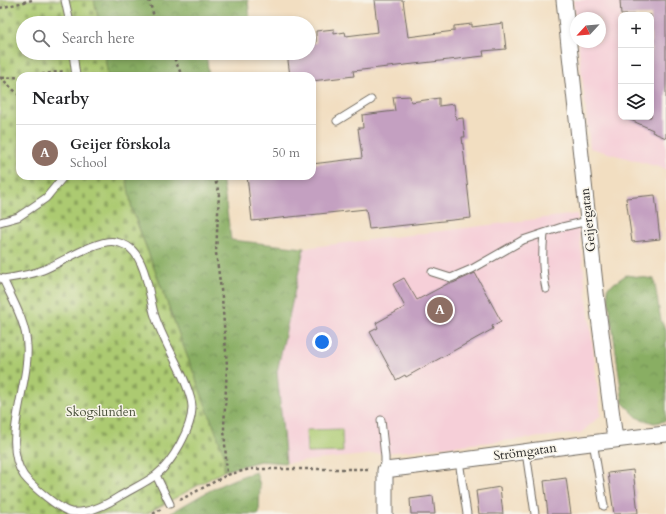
<!DOCTYPE html>
<html lang="en">
<head>
<meta charset="utf-8">
<style>
  body { margin:0; font-family:Cardo,serif; background:#f2f2f2; color:#202124 }
  .controls { position:absolute; right:12px; top:12px; display:grid; overflow:hidden; border-radius:8px; box-shadow:0 2px 6px #0003 }
  .controls button { width:36px; height:36px; display:grid; place-items:center; padding:0; border:0; border-bottom:1px solid #e0e0e0; background:#fff; color:#202124; font:20px sans-serif }
  .compass { position:absolute; left:570px; top:12px; width:36px; height:36px; border-radius:50%; background:#fff; box-shadow:0 2px 6px #0003; rotate:244deg }
  .you { position:absolute; left:322px; top:342px; width:14px; height:14px; margin:-10px; border:3px solid #fff; border-radius:50%; background:#1a73e8; box-shadow:0 0 0 6px #1a73e833 }
  .badge { display:grid; place-items:center; width:26px; height:26px; border-radius:50%; background:#0f766e; color:#fff; font-size:13px; font-weight:700 }
  .pin { position:absolute; translate:-50% -50%; border:2px solid #fff; box-shadow:0 1px 4px #0006 }
  .list { margin:0; padding:0; list-style:none }
  h2 { display:flex; justify-content:space-between; align-items:center; height:52px; margin:0; padding:0 16px; font-size:17px }
  h2 small { font-size:13px; font-weight:400; color:#757577 }
  .list li { display:grid; grid-template-columns:26px 1fr auto; gap:12px; align-items:center; box-sizing:border-box; height:56px; padding:0 16px; border-top:1px solid #e0e0e0 }
  .list b { display:block; font-size:15px; white-space:nowrap }
  .list p { margin:0; font-size:13px; white-space:nowrap; color:#757577 }
  .list em { font-size:13px; font-style:normal; color:#757577 }
  .icon { flex:none; width:22px; height:22px; fill:none; stroke:currentColor; stroke-width:2; stroke-linecap:round; stroke-linejoin:round }
  .map { position:relative; flex:none; width:666px; height:514px; overflow:hidden }
  .search { position:absolute; background:#fff; box-shadow:0 2px 6px #0003; left:16px; top:16px; width:300px; height:44px; display:flex; align-items:center; gap:10px; box-sizing:border-box; padding:0 14px; border-radius:22px; color:#757577; font-size:15px }
  .panel { position:absolute; background:#fff; box-shadow:0 2px 6px #0003; left:16px; top:72px; width:300px; height:108px; border-radius:12px }
  .map>svg:first-child { display:block }
  .built { fill:#f6cfd8; fill-rule:evenodd }
  .green { fill:#acca71; stroke:#6c7a4e }
  .forest { fill:url(#forest-crowns); stroke:#5a6c47 }
  .cemetery { fill:url(#cemetery-stones); stroke:#6c7a4e }
  .building { fill:#c4a0c1 }
  .lines { fill:none; stroke-linecap:round; stroke-linejoin:round }
  .service-casing { stroke:#716a60; stroke-width:9 }
  .minor-casing { stroke:#716a60; stroke-width:17 }
  .path { stroke:#716a60; stroke-width:2.5; stroke-dasharray:3 3; stroke-linecap:butt }
  .service { stroke:#fff; stroke-width:7 }
  .minor { stroke:#fff; stroke-width:15 }
  .labels { text-anchor:middle; dominant-baseline:central; stroke-width:3; stroke-linejoin:round; paint-order:stroke }
  .street-label { font-size:13px; fill:#2b2b2b; stroke:#f7f3e8 }
  .park-label { font-size:13px; fill:#4b533c; stroke:#f7f3e8 }
</style>
</head>
<body>
<div class="map">
<svg width="666" height="514" viewBox="0 0 666 514">
  <defs>
    <pattern id="forest-crowns" width="20" height="18" patternUnits="userSpaceOnUse"><rect width="20" height="18" fill="#89ae63"/><path d="M2 6a3 3 0 1 1 6 0M12 15a3 3 0 1 1 6 0" fill="none" stroke="#708e52"/></pattern>
    <pattern id="cemetery-stones" width="16" height="16" patternUnits="userSpaceOnUse"><rect width="16" height="16" fill="#acca71"/><path d="M2 7V4a2 2 0 0 1 4 0v3zM10 15v-3a2 2 0 0 1 4 0v3z" fill="#8ca45d"/></pattern>
  </defs>
  <rect width="100%" height="100%" fill="#f7f3e8"/>
  <filter id="ink" filterUnits="userSpaceOnUse"><feTurbulence type="fractalNoise" baseFrequency=".025" numOctaves="2"/><feDisplacementMap in="SourceGraphic" scale="8" xChannelSelector="R" yChannelSelector="G"/><feConvolveMatrix kernelMatrix="1 2 1 2 8 2 1 2 1" color-interpolation-filters="sRGB"/></filter>
  <filter id="wash" filterUnits="userSpaceOnUse"><feTurbulence type="fractalNoise" baseFrequency=".012" numOctaves="4" result="noise"/><feDisplacementMap in="SourceGraphic" scale="16" xChannelSelector="R" yChannelSelector="G"/><feGaussianBlur stdDeviation="0.9" result="paint"/><feColorMatrix in="noise" values="0 0 0 0 0 0 0 0 0 0 0 0 0 0 0 0 0 1.4 0 .05"/><feComposite in="paint" operator="in"/></filter>
  <g filter="url(#wash)">
    <rect width="100%" height="100%" fill="#f2dec1"/>
    <path class="built" d="M573 0H666V169L590 148 578 42H600V18H576V25ZM621 15H651V117H621Z
      M577 214 601 415 581 433 286 463 277 372 304 248Z"/>
    <path class="green" d="M342 429 343 452 307 453 306 430Z"/>
    <path class="forest" d="M94 0H248L250 21 240 23H99Z
      M104 53H206L209 76H108Z
      M126 176H222L231 240 304 248 277 372 286 463 260 461 224 471V454L132 209Z
      M626 275 654 279 661 321 666 330V421L654 423 638 418 623 403 607 288Z
      M256 472 260 485 259 514H169C197 498 224 480 256 472Z"/>
    <path class="cemetery" d="M0 0H94L99 23H23V53H104L108 76H20V176H126L132 210 224 454V471L146 514H0Z"/>
    <g id="blocks">
      <path class="building" d="M374 0H403L408 37 454 31V26L472 24V27L503 23 506 49 483 51 484 56 353 71 354 76 312 81V76H290L287 53H309V43H316V31L334 29V34L345 32 346 36 378 32Z
        M620 0H666V138L652 132 653 130 624 117H651V15H621Z
        M410 96 411 102 439 98V106L454 104 456 119 463 118 465 137H462L471 218 369 229 366 209 252 221 247 176H312V164L362 158 358 128H363L362 115 395 111 393 97Z
        M655 195 660 239 632 242 626 198Z
        M475 273 501 321 492 326 493 329 406 377 405 375 396 380 370 332 378 328 376 323 405 307 393 284 404 278 417 300 449 283H453Z
        M633 470 638 513 614 514 608 473Z
        M566 478 571 514H548L544 481Z
        M500 487 503 514H479L476 491Z
        M433 496 435 514H411L410 499Z"/>
    </g>
  </g>
  <g filter="url(#ink)">
    <use href="#blocks" fill-opacity="0" stroke="#716a60" stroke-width="1"/>
    <g class="lines">
      <g class="service-casing">
        <path id="service" d="M65 0 70 23
          M73 53 76 76
          M337 121 371 100
          M0 222 18 217 46 198 64 176
          M544 234C542 252 542 270 546 289
          M432 272 451 278 472 269 523 240 562 227 588 221
          M0 278 3 279C17 277 30 275 43 270 61 263 98 238 116 242 120 243 126 245 130 248 146 261 149 294 154 313 161 337 176 359 185 382 188 390 192 399 192 407 192 428 172 463 156 475 145 483 132 489 120 496 106 505 88 514 71 512 60 510 32 486 24 476 0 442 30 386 27 345 26 322 12 299 3 279
          M381 420 385 457V470
          M593 442 604 506
          M526 452 535 514
          M459 461 467 514
          M156 475 170 504"/>
      </g>
      <g class="minor-casing">
        <path id="minor" d="M564 0 597 302 615 439
          M385 514V470C479 459 572 444 666 434"/>
      </g>
      <path class="path" d="M149 0 156 23
        M0 8 32 0
        M172 53 182 76
        M30 76 65 71
        M0 77 20 96
        M2 78 20 77
        M214 176 219 193 216 253 222 297 227 366 224 428 227 475
        M180 500 227 475 250 469H370
        M153 514 161 509"/>
      <use href="#service" class="service"/>
      <use href="#minor" class="minor"/>
    </g>
  </g>
  <g class="labels">
    <g class="street-label">
      <text transform="translate(588 220) rotate(-96)">Geijergatan</text>
      <text transform="translate(525 452) rotate(-8)">Strömgatan</text>
    </g>
    <g class="park-label">
      <text x="101" y="412">Skogslunden</text>
    </g>
  </g>
</svg>
<div class="controls">
<button>+</button>
<button>−</button>
<button><svg class="icon" aria-label="layers" viewBox="0 0 24 24"><path d="M12 4l9 5-9 5-9-5zM3 14l9 5 9-5"/></svg></button>
</div>
<svg class="compass" viewBox="-18 -18 36 36"><path d="M0-13l5 13h-10z" fill="#e53935"/><path d="M0 13l5-13h-10z" fill="#757577"/></svg>
<div class="you"></div>
<div class="pin badge" style="left:440px;top:310px;background:#8d6e63">A</div>
<div class="search"><svg class="icon" aria-label="search" viewBox="0 0 24 24"><circle cx="10" cy="10" r="6"/><path d="M15 15l6 6"/></svg>Search here</div>
<section class="panel">
<h2>Nearby<small></small></h2>
<ul class="list">
<li><span class="badge" style="background:#8d6e63">A</span><div><b>Geijer förskola</b><p>School</p></div><em>50 m</em></li>
</ul>
</section>
</div>
</body>
</html>
